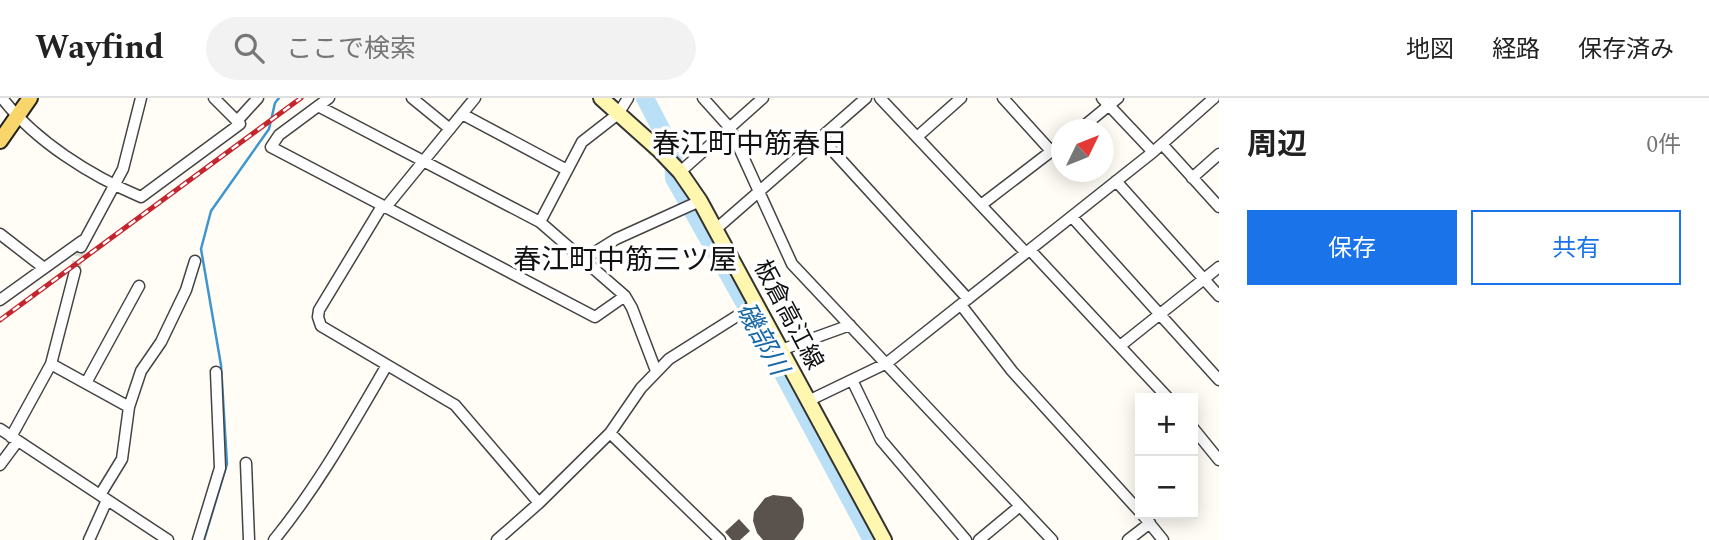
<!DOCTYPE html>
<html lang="ja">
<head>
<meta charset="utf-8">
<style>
  body { margin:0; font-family:Spectral,"Noto Sans JP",serif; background:#f2f2f2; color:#222 }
  .controls { position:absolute; right:21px; bottom:21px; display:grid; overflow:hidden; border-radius:0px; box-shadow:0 4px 18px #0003 }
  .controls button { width:63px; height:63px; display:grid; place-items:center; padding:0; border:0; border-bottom:2px solid #e0e0e0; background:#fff; color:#222; font:35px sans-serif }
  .compass { position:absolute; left:1051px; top:21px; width:63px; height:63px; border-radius:50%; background:#fff; box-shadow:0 4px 18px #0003; rotate:47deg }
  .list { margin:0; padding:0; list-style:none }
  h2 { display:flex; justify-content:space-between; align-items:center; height:91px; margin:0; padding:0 28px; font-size:30px }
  h2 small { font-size:23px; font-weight:400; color:#767676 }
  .actions { display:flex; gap:14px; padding:21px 28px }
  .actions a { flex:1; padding:16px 0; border:2px solid #1a73e8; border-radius:0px; text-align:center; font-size:24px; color:#1a73e8 }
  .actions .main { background:#1a73e8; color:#fff }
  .icon { flex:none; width:38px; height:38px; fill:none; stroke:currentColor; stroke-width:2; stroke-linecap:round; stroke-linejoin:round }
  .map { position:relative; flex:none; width:1219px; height:442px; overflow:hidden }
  header { display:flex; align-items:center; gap:42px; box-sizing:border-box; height:98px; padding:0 35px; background:#fff; border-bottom:2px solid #e0e0e0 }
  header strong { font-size:33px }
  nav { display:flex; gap:38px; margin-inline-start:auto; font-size:24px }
  .search { width:490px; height:63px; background:#f2f2f2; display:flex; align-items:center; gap:18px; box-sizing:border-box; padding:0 24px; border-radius:38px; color:#767676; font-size:26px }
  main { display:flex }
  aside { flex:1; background:#fff }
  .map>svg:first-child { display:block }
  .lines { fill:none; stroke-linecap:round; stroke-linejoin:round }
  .stream { stroke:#3f96cf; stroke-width:2.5 }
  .river { stroke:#b9e0f7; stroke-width:18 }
  .building { fill:#5a524d }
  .street-tunnel { stroke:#dbdad3; stroke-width:10; stroke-dasharray:10 5; stroke-linecap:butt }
  .street-casing { stroke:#444; stroke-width:13 }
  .secondary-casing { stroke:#333; stroke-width:18 }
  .primary-casing { stroke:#222; stroke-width:18 }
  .street { stroke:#fff; stroke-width:10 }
  .secondary { stroke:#fff6b0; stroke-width:14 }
  .primary { stroke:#f9d66b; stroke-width:14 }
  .rail-casing { stroke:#c4262e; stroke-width:5 }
  .rail { stroke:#fff; stroke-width:2.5; stroke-dasharray:8; stroke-linecap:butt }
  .labels { text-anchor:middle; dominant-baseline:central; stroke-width:7; stroke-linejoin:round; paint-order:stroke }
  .street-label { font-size:24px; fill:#111; stroke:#fff }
  .water-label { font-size:26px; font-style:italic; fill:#1768a6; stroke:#fff }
  .quarter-label { font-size:28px; fill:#111; stroke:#fff }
</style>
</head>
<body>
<header>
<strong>Wayfind</strong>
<div class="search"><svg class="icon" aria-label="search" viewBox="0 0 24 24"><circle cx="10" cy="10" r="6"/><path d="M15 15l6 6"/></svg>ここで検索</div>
<nav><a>地図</a><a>経路</a><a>保存済み</a></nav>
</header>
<main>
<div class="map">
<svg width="1219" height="442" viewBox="0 0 1219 442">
  <rect width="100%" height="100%" fill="#fffdf5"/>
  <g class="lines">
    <path class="stream" d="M204 442 227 366 221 267 201 151 211 113 269 31 275 5 279 0"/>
    <path class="river" d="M645 0 673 54 674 80 757 227 872 442"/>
  </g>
  <path class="building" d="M773 397 791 399 802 411 804 421 803 430 794 442H763L757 435 753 423 754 414 765 400Z
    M739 421 750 433 740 442H732L725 434Z"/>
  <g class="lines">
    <path class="street-tunnel" d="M75 173 81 149"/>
    <g class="street-casing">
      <path id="street" d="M2 0C35 43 91 78 141 99L240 26 214 0
        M329 0 279 37 271 49 595 219 625 198
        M412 0 450 31
        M703 0 730 30 792 166 1052 442
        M880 0 1026 155
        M1003 0 1051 53
        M1102 0 1153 54
        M318 8 540 124 625 198 632 210 656 273
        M462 16 567 72
        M237 23 258 0
        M1079 32 1118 0
        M917 39 961 0
        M821 40 968 201
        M1162 46 1219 109
        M680 74 763 0
        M1192 80 1219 56
        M1116 83 1219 198
        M981 107 1062 45
        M382 108 319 212 318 219 321 228 455 307 539 405
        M386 109 475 0
        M1072 119 1219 282
        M540 124 582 44 618 16 628 0
        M716 131 866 0
        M0 136 44 170
        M81 149 123 71 141 0
        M1030 152 1168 300
        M584 161 616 141 700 103
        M0 202 82 143
        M961 207 1012 273 1140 414
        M1120 248 1219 169
        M781 252 850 227
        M51 266 129 309
        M852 282 881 342 966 442
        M86 285 139 188
        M808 303 887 265 1153 54 1214 0
        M1193 330 1219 362
        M0 331 168 442
        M610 335 720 442
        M11 339 51 266 75 173
        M246 365 249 442
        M0 367 17 344
        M100 397 122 361 129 309 141 273 161 244 186 192 195 163
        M1142 416 1163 442
        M89 442 107 402
        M198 442 220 370 216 274
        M274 442C318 388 352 327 387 267
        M497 442 539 405 610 335 641 290 669 261 756 206
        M979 442 1020 408
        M1128 442 1150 425"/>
    </g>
    <g class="secondary-casing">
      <path id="secondary" d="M601 0 659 52 680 74 700 103 884 442"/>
    </g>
    <g class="primary-casing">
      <path id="primary" d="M0 43 30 0"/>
    </g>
    <use href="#street" class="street"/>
    <use href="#secondary" class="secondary"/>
    <use href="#primary" class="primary"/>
    <g class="rail-casing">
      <path id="rail" d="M0 222 301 0"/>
    </g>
    <use href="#rail" class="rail"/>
  </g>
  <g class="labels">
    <g class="street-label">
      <text transform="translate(788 217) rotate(62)">板倉高江線</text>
    </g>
    <g class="water-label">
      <text transform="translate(762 241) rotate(61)">磯部川</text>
    </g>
    <g class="quarter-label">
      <text x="750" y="46">春江町中筋春日</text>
      <text x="625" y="162">春江町中筋三ツ屋</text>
    </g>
  </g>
</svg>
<div class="controls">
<button>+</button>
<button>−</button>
</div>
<svg class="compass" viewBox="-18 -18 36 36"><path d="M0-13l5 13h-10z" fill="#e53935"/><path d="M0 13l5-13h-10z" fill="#767676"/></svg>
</div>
<aside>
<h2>周辺<small>0件</small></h2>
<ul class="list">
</ul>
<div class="actions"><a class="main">保存</a><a>共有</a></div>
</aside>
</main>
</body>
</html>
